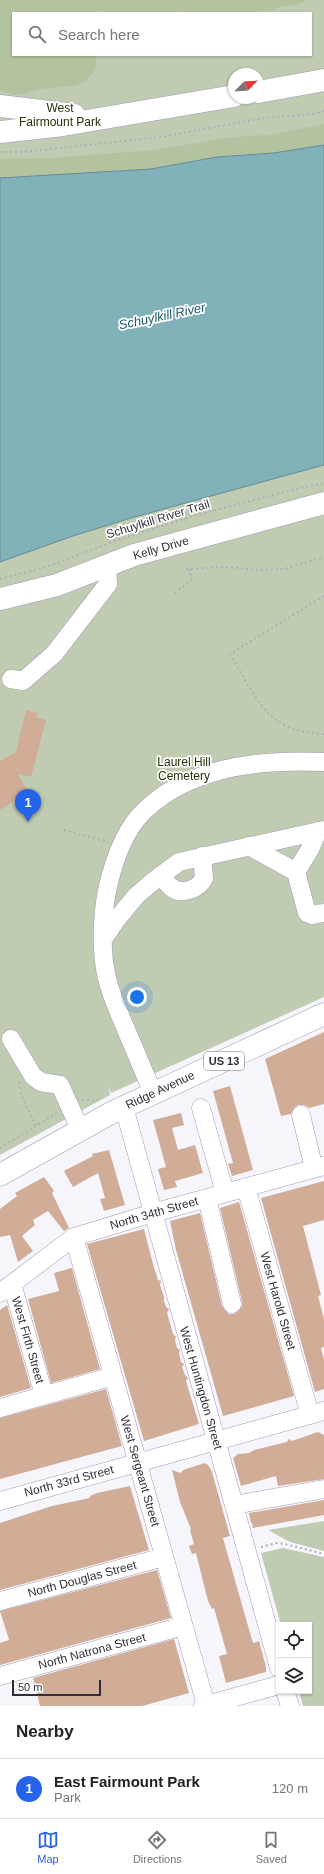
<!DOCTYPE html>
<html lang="en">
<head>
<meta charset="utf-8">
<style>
  body { margin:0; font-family:Helvetica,sans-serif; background:#f6f6f6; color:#222 }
  .controls { position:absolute; right:12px; bottom:12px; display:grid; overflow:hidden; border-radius:0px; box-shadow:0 1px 3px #0004 }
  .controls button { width:36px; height:36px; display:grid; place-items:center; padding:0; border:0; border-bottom:1px solid #e0e0e0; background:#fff; color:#222; font:20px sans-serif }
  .compass { position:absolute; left:228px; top:68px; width:36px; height:36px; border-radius:50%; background:#fff; box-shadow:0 1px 3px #0004; rotate:65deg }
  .scale { position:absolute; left:12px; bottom:10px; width:89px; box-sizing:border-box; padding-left:4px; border:2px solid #312d3a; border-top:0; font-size:11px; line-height:14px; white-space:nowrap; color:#312d3a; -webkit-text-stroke:3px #fff; paint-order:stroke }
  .you { position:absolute; left:137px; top:997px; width:14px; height:14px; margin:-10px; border:3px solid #fff; border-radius:50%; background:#1a73e8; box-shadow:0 0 0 6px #1a73e833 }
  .badge { display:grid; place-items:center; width:26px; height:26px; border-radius:50%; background:#2563eb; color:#fff; font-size:13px; font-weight:700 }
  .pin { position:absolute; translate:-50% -33px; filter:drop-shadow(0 1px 2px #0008) }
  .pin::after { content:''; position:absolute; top:21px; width:14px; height:12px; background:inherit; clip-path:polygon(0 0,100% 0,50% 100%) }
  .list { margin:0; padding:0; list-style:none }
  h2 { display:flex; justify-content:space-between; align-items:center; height:52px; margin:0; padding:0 16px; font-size:17px }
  h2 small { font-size:13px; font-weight:400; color:#767676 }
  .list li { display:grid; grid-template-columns:26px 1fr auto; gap:12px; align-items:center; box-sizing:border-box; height:60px; padding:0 16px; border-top:1px solid #e0e0e0 }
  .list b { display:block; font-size:15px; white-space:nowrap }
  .list p { margin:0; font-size:13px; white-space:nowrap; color:#767676 }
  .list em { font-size:13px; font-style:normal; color:#767676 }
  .icon { flex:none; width:22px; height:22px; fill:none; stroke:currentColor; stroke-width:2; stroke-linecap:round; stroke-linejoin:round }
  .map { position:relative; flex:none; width:324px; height:1706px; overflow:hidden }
  .search { position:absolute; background:#fff; box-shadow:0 1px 3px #0004; left:12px; right:12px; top:12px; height:44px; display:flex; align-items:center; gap:10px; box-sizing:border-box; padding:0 14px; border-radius:0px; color:#767676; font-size:15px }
  .sheet { height:112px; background:#fff }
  nav { display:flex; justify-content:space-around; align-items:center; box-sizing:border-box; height:56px; border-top:1px solid #e0e0e0; background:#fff; font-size:11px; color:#767676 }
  nav a { display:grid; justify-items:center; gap:2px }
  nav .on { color:#2563eb }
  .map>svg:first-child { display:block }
  .green { fill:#c0ccb2; fill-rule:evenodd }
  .forest { fill:#b4c39f }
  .water { fill:#81b1b9; stroke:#698993 }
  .building { fill:#d1ad97 }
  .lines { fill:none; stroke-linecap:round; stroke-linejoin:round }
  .minor-casing { stroke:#a198b8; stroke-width:19 }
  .major-casing { stroke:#a198b8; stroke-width:23 }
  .path { stroke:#b0aeb7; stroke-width:2; stroke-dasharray:2 3; stroke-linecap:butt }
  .minor { stroke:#fff; stroke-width:18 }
  .major { stroke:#fff; stroke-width:22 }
  .labels { text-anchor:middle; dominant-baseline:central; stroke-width:3.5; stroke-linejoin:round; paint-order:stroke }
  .shield { fill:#fff; stroke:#6f6c75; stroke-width:1 }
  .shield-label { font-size:11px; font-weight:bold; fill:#312d3a }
  .park-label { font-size:12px; fill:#243309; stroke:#fff }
  .street-label { font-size:12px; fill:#312d3a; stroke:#fff }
  .water-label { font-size:13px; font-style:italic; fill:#1d5f68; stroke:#fff }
</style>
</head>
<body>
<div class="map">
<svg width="324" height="1706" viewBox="0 0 324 1706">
  <rect width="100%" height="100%" fill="#f6f5fc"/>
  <path class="green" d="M0 0H324V145L274 153 217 157 88 174 0 178ZM13 13H311V55H13ZM234 74H258V98H234Z
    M324 465V997L111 1093 109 1086 110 1095 0 1155V562L73 536 131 518Z
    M324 1521V1551L290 1542 268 1530Z
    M283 1548 324 1557V1706H303L299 1691H309V1625H281L261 1553Z"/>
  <path class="forest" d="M0 0H308L298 4 277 8 269 11 228 13H186L181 11 172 13H112L99 11 90 13H13V55H95C97 62 97 67 93 73 82 90 60 86 42 89 22 92 23 100 0 90Z
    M324 124V145L318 146 274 153 217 157 151 169 0 178V159L51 158 155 150 231 137 268 135Z"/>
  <path class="water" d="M324 145V465L131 518 73 536 0 562V178L151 169 217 157 274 153Z"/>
  <path class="building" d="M26 710 37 713 36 717 46 720 31 777 18 774 27 790 13 799 14 801 0 810V761L16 752Z
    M324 1032V1104L309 1108 304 1105H298L294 1108 291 1114 281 1116 265 1059Z
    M230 1086 253 1170 232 1176 228 1164 233 1163 213 1091Z
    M181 1113 184 1125 172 1128 178 1150 195 1145 203 1173 175 1181 177 1187 164 1190 158 1169 166 1167 153 1120Z
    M109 1150 125 1205 104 1211 100 1199 105 1198 98 1173 73 1187 64 1171 93 1156 92 1154Z
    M44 1177 54 1191 52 1193 69 1228 64 1231 48 1211 33 1220 35 1225 22 1236 33 1251 18 1262 10 1235 0 1237V1209L17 1196 15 1193Z
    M324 1181V1220L303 1226 321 1295 318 1296 324 1319V1347L321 1348 324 1360V1389L315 1392 261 1198Z
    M239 1202 294 1396 223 1416 176 1250 170 1221 200 1213 222 1306 229 1314H235L242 1307V1302L220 1208Z
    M144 1229 153 1264 158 1280 161 1281 160 1285 164 1297V1301L166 1307 169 1309 167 1313 173 1334 176 1337 175 1340 177 1348 180 1350 179 1353 181 1362 184 1364 182 1367 185 1375 188 1378 186 1381 199 1424 144 1441 87 1244Z
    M72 1268 100 1369 51 1383 28 1299 59 1291 54 1273Z
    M7 1305 31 1388 0 1397V1310Z
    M106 1389 122 1446 0 1479V1418Z
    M318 1432 324 1435V1479L278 1486 276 1476 241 1486 233 1458 238 1454 249 1453 254 1450 287 1442 289 1439 292 1441Z
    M205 1463 209 1466 212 1472 230 1536 223 1538 250 1633 253 1643 259 1641 266 1667V1672L226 1683 219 1656 227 1654 214 1608 212 1609 208 1601 196 1553 192 1554 189 1546 194 1544 190 1530 191 1529 180 1502 172 1470 181 1473 183 1470Z
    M130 1486 149 1550 0 1590V1523L52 1506 90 1498V1496L97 1493Z
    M324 1500V1515L253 1528 252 1523H251L249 1513Z
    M157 1570 171 1618 0 1665V1643L9 1640 0 1611Z
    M174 1639 189 1693 142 1706H40L33 1678Z"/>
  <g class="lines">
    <g class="minor-casing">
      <path id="minor" d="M11 679 23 681 54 654 108 584 107 565
        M249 846 296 872 307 913 312 915 324 913
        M296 872 310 849 318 831
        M161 875C164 879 167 884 171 887 181 896 199 889 204 878L202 856
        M104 938 117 919 136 896 151 883 179 862 324 830
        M11 1039 33 1076 41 1082 60 1085 80 1129
        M153 1093C144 1073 136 1052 127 1032 120 1014 111 997 107 978 100 950 102 910 109 882 115 858 125 830 143 812 189 766 262 759 324 762
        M124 1107 279 1668
        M201 1108 225 1193
        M301 1115 314 1169
        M246 1187 310 1415
        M207 1198 232 1304
        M74 1237 206 1705
        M12 1284 44 1395
        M0 1293 74 1237 153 1213 324 1166
        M0 1408 113 1376
        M0 1501 324 1411
        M234 1505 324 1489
        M0 1601 164 1557
        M0 1676 183 1626
        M285 1691 290 1706
        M203 1706 279 1685"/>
    </g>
    <g class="major-casing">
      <path id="major" d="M258 92 324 80
        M0 106 74 115
        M0 132 63 125 234 96
        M0 599 57 585 134 555 324 503
        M0 1175 111 1113 324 1014"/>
    </g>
    <path class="path" d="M0 152H23L161 137 264 118 313 114 324 111
      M186 569 229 567 255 570 284 569 324 557
      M0 579 46 567 118 540 190 517 288 491 324 483
      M175 593 191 580 190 569
      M324 596 230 654C257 698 265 732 324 734
      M64 830 108 842
      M19 1082 22 1097 36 1126
      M82 1100H98
      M0 1148 57 1113
      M261 1547 277 1543 285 1544 324 1554"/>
    <use href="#minor" class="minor"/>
    <use href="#major" class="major"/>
  </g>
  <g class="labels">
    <rect class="shield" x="204" y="1052" width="40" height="18" rx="3"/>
    <g class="shield-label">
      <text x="224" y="1061">US 13</text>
    </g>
    <g class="park-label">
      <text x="60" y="108">West<tspan x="60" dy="14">Fairmount Park</tspan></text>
      <text x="184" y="762">Laurel Hill<tspan x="184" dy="14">Cemetery</tspan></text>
    </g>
    <g class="street-label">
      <text transform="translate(158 519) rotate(-17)">Schuylkill River Trail</text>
      <text transform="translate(161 548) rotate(-16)">Kelly Drive</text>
      <text transform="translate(160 1090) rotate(-25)">Ridge Avenue</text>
      <text transform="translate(154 1213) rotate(-16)">North 34th Street</text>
      <text transform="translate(278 1301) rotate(74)">West Harold Street</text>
      <text transform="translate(28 1340) rotate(74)">West Firth Street</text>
      <text transform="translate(201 1388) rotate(74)">West Huntingdon Street</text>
      <text transform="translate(140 1471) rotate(74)">West Sergeant Street</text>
      <text transform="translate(69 1481) rotate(-15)">North 33rd Street</text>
      <text transform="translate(82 1579) rotate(-15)">North Douglas Street</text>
      <text transform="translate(92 1651) rotate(-15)">North Natrona Street</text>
    </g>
    <g class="water-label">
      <text transform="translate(162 316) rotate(-12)">Schuylkill River</text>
    </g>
  </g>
</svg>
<div class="controls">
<button><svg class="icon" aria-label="locate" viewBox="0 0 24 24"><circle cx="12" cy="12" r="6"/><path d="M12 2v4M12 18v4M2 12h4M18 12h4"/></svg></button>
<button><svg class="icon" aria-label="layers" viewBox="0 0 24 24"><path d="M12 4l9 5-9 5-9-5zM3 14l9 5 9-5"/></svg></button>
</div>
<svg class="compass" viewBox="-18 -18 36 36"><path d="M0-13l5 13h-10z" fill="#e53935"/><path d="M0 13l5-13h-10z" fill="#767676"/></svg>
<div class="scale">50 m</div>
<div class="you"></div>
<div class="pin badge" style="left:28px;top:822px">1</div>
<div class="search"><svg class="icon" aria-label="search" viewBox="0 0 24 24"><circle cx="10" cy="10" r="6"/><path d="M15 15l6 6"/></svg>Search here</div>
</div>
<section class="sheet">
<h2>Nearby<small></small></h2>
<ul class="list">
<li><span class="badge">1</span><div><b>East Fairmount Park</b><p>Park</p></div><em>120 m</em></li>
</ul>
</section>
<nav>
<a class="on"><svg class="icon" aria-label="map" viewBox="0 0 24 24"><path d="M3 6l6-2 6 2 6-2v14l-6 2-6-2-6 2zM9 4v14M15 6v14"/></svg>Map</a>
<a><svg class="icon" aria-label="directions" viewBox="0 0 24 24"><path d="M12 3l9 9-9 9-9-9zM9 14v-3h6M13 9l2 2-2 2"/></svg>Directions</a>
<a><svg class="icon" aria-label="saved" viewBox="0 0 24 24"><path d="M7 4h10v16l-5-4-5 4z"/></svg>Saved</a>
</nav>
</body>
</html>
